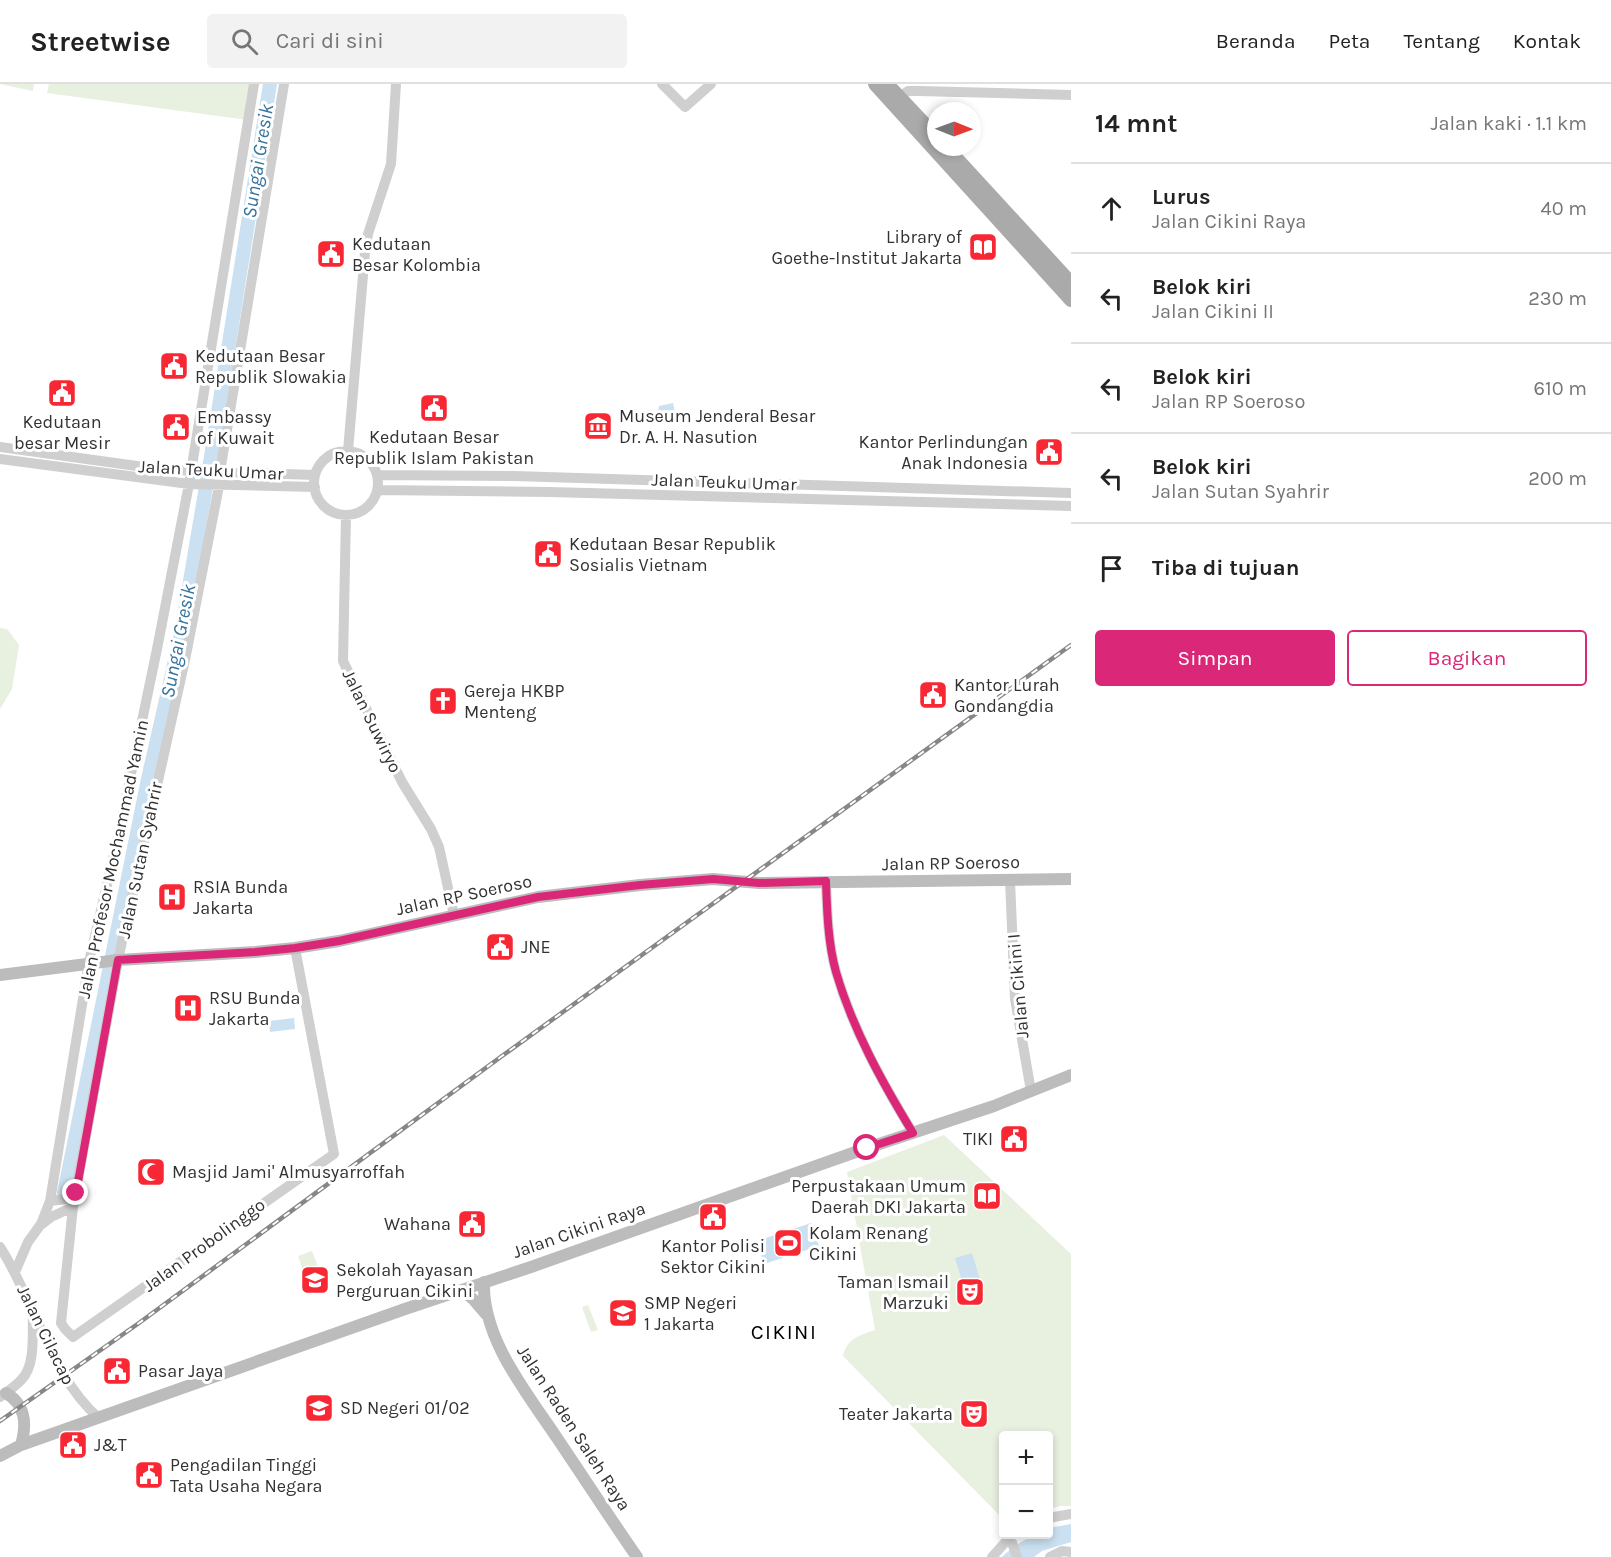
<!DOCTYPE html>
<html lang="id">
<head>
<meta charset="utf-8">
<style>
  body { margin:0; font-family:Karla,sans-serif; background:#f2f2f2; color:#222 }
  .controls { position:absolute; right:18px; bottom:18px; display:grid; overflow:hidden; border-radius:6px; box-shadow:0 3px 9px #0003 }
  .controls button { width:54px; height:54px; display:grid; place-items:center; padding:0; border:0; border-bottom:2px solid #e0e0e0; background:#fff; color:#222; font:30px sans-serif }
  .compass { position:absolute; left:927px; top:18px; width:54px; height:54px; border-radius:50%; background:#fff; box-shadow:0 3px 9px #0003; rotate:91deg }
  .stop { position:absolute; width:18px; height:18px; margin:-14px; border:4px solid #db2777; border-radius:50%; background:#fff }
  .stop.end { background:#db2777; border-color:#fff; box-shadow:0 2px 6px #0008 }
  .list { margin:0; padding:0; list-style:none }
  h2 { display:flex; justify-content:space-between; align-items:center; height:78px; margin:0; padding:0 24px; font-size:26px }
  h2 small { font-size:20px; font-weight:400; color:#767676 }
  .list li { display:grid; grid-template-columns:39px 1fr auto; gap:18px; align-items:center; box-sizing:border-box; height:90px; padding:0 24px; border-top:2px solid #e0e0e0 }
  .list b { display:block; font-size:22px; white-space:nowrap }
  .list p { margin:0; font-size:20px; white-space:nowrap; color:#767676 }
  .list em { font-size:20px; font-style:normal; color:#767676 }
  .actions { display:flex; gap:12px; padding:18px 24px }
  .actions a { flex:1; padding:14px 0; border:2px solid #db2777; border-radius:6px; text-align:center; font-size:21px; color:#db2777 }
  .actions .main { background:#db2777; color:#fff }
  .icon { flex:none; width:33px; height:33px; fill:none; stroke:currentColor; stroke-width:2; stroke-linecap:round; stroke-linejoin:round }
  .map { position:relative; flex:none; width:1071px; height:1473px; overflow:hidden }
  header { display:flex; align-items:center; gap:36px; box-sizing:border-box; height:84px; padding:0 30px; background:#fff; border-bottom:2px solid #e0e0e0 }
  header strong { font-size:28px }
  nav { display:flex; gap:33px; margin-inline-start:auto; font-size:21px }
  .search { width:420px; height:54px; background:#f2f2f2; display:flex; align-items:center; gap:15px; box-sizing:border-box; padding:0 21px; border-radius:6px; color:#767676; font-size:22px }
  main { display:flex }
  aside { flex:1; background:#fff }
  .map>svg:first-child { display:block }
  .green { fill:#e8f0e0 }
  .water { fill:#cbe1f1 }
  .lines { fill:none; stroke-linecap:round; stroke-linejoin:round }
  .river { stroke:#cbe1f1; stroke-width:14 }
  .tertiary { stroke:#cfcfcf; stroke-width:10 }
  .secondary { stroke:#bcbcbc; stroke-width:12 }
  .primary { stroke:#aaa; stroke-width:14 }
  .rail-casing { stroke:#878787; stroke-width:4.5 }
  .rail { stroke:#fff; stroke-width:2; stroke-dasharray:7; stroke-linecap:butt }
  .route { stroke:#db2777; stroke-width:8 }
  .labels { text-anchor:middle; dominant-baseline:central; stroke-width:6; stroke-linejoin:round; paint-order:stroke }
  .poi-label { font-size:18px; fill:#323232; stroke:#fff; text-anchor:start }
  .street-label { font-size:18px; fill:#323232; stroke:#fff }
  .water-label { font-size:20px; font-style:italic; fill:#36749e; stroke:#fff }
  .quarter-label { font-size:21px; letter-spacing:1.5px; fill:#000; stroke:#fff }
</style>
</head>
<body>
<header>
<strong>Streetwise</strong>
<div class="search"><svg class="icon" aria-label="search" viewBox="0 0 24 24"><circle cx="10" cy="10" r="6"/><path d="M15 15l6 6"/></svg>Cari di sini</div>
<nav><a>Beranda</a><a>Peta</a><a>Tentang</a><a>Kontak</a></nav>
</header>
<main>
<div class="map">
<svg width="1071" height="1473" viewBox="0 0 1071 1473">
  <rect width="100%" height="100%" fill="#fff"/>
  <path class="green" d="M0 0H34L33 7Z
    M49 0H253L248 36 47 9Z
    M0 544 7 545 19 561 12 605 0 625Z
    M944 1051 1071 1170V1422H1060L1049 1425 1048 1352H1004L1003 1435 843 1272C847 1254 859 1252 875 1246L847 1088Z
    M312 1167 323 1196 308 1201 298 1172Z
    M588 1221 598 1246 591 1248 582 1223Z"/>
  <path class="water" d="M673 319 676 333 669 336 665 329 660 331 658 327 659 322Z
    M294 934 295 945 270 948 269 937Z
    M811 1139 819 1162 764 1180 757 1157Z
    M972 1169 983 1205 966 1210 955 1174Z
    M1071 1440V1458L1042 1467 1034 1473H1002C1016 1460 1029 1451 1048 1450L1049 1444Z"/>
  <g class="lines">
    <path class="river" d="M64 1109 148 695 181 550 210 379 270 0"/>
    <path class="tertiary" d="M662 0 685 23 711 0
      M894 17 908 7H918L1071 11
      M0 363 144 383 191 387 315 391
      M348 367 365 168 368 150 391 80 396 0
      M314 399a32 32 0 1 1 64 0a32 32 0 1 1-64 0Z
      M0 375 189 400 315 403
      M220 388 284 0
      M378 391 514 392 1071 409
      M219 402 185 576 118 876 73 1123 61 1239 65 1245 73 1253 334 1070 295 864
      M378 406 550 408 1071 422
      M346 431 343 577 402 698 431 745 439 763 454 831
      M1010 796 1015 915 1031 1007
      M826 797C827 827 828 859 836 888 853 946 882 998 913 1049
      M50 1117 67 1115 76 1109
      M42 1140 51 1133 73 1123
      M0 1163C34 1215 52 1295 99 1334
      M15 1188 28 1158 41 1140 50 1117 89 878 116 762 157 565 189 400 254 0
      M0 1313C7 1308 16 1302 22 1295 36 1280 32 1249 33 1230
      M1048 1434 1071 1430
      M1010 1453 1017 1473
      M992 1473 1010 1453 1015 1450
      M1050 1473 1062 1467 1071 1468"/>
    <path class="secondary" d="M0 891 118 876 255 868 295 864 339 857 538 813 640 801 713 795 759 799 1071 795
      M484 1198C482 1255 527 1309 557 1354 584 1394 610 1434 637 1473
      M462 1206 474 1216 486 1230
      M6 1309C26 1321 27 1340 21 1361
      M0 1372 21 1361 405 1225 531 1183 867 1064 994 1022 1071 991"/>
    <path class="primary" d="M875 0 1071 216
      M887 0 936 52
      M946 63 1071 199"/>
    <g class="rail-casing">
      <path id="rail" d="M0 1337 139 1239 502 972 1071 561"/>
    </g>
    <use href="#rail" class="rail"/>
  </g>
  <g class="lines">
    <path class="route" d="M76 1109 118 876 255 868 295 864 339 857 538 813 640 801 713 795 759 799 826 797C827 827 828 859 836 888 853 946 882 998 913 1049L867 1064"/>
  </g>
  <defs>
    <g id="library-square" transform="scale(1.5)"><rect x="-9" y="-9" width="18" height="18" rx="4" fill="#f72733" stroke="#fff"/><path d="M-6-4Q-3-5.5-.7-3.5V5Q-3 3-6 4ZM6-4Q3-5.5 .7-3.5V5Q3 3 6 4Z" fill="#fff"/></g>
    <g id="civic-square" transform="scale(1.5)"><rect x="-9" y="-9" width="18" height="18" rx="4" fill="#f72733" stroke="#fff"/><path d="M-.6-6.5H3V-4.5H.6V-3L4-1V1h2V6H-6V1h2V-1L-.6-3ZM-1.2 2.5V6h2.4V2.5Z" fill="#fff"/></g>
    <g id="museum-square" transform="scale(1.5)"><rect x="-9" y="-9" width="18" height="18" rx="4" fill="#f72733" stroke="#fff"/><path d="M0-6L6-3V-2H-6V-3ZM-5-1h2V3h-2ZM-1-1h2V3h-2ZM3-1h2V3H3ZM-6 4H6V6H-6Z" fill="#fff"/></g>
    <g id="church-square" transform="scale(1.5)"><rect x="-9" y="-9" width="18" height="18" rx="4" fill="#f72733" stroke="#fff"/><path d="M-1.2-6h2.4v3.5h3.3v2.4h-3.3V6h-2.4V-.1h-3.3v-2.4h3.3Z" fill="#fff"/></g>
    <g id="hospital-square" transform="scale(1.5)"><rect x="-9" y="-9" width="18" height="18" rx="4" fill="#f72733" stroke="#fff"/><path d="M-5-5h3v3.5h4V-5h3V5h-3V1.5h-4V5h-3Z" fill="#fff"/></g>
    <g id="mosque-square" transform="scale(1.5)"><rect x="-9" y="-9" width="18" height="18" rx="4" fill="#f72733" stroke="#fff"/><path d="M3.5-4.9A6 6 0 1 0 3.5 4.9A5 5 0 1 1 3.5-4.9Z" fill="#fff"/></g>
    <g id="stadium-square" transform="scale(1.5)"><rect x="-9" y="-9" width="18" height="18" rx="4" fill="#f72733" stroke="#fff"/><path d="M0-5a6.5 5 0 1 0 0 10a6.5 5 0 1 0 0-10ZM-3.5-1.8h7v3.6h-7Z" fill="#fff"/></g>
    <g id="school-square" transform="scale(1.5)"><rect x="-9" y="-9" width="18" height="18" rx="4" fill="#f72733" stroke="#fff"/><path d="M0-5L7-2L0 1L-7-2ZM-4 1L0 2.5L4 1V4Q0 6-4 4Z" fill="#fff"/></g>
    <g id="theatre-square" transform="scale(1.5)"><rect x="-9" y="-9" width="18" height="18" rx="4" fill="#f72733" stroke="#fff"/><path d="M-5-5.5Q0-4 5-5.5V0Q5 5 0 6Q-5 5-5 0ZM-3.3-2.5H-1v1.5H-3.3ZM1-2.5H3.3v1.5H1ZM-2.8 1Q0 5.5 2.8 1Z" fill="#fff"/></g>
  </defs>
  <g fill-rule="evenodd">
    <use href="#library-square" x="983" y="163"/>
    <use href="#civic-square" x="331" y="170"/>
    <use href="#civic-square" x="174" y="282"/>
    <use href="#civic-square" x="62" y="309"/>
    <use href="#civic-square" x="434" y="324"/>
    <use href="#museum-square" x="598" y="342"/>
    <use href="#civic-square" x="176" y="343"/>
    <use href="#civic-square" x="1049" y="368"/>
    <use href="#civic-square" x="548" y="470"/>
    <use href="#civic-square" x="933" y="611"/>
    <use href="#church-square" x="443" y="617"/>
    <use href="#hospital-square" x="172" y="813"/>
    <use href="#civic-square" x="500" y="863"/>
    <use href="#hospital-square" x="188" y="924"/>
    <use href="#civic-square" x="1014" y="1055"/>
    <use href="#mosque-square" x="151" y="1088"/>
    <use href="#library-square" x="987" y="1112"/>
    <use href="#civic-square" x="713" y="1133"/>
    <use href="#civic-square" x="472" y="1140"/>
    <use href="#stadium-square" x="788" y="1159"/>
    <use href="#school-square" x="315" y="1196"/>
    <use href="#theatre-square" x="970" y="1208"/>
    <use href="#school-square" x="623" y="1229"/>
    <use href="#civic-square" x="117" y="1287"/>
    <use href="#school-square" x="319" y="1324"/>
    <use href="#theatre-square" x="974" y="1330"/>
    <use href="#civic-square" x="73" y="1361"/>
    <use href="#civic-square" x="149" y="1391"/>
  </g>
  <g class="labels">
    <g class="poi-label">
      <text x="962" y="153" text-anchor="end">Library of<tspan x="962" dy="21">Goethe-Institut Jakarta</tspan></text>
      <text x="352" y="160">Kedutaan<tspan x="352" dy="21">Besar Kolombia</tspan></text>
      <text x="195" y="272">Kedutaan Besar<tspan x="195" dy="21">Republik Slowakia</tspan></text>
      <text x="619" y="332">Museum Jenderal Besar<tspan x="619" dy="21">Dr. A. H. Nasution</tspan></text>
      <text x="197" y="333">Embassy<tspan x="197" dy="21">of Kuwait</tspan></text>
      <text x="62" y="338" text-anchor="middle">Kedutaan<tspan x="62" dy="21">besar Mesir</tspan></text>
      <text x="434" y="353" text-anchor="middle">Kedutaan Besar<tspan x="434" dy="21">Republik Islam Pakistan</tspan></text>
      <text x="1028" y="358" text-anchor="end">Kantor Perlindungan<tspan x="1028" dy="21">Anak Indonesia</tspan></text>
      <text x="569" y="460">Kedutaan Besar Republik<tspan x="569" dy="21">Sosialis Vietnam</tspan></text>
      <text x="954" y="601">Kantor Lurah<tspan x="954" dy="21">Gondangdia</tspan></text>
      <text x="464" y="607">Gereja HKBP<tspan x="464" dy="21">Menteng</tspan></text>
      <text x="193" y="803">RSIA Bunda<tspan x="193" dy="21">Jakarta</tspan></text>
      <text x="521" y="863">JNE</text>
      <text x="209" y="914">RSU Bunda<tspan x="209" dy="21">Jakarta</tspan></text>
      <text x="993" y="1055" text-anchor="end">TIKI</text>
      <text x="172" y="1088">Masjid Jami' Almusyarroffah</text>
      <text x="966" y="1102" text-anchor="end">Perpustakaan Umum<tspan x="966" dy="21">Daerah DKI Jakarta</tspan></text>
      <text x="451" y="1140" text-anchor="end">Wahana</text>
      <text x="809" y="1149">Kolam Renang<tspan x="809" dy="21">Cikini</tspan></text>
      <text x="713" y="1162" text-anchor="middle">Kantor Polisi<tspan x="713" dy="21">Sektor Cikini</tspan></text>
      <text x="336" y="1186">Sekolah Yayasan<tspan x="336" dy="21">Perguruan Cikini</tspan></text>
      <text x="949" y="1198" text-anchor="end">Taman Ismail<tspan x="949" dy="21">Marzuki</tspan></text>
      <text x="644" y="1219">SMP Negeri<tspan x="644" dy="21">1 Jakarta</tspan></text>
      <text x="138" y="1287">Pasar Jaya</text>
      <text x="340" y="1324">SD Negeri 01/02</text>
      <text x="953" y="1330" text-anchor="end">Teater Jakarta</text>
      <text x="94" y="1361">J&amp;T</text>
      <text x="170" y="1381">Pengadilan Tinggi<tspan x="170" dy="21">Tata Usaha Negara</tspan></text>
    </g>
    <g class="street-label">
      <text transform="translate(211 386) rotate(3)">Jalan Teuku Umar</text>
      <text transform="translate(724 398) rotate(2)">Jalan Teuku Umar</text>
      <text transform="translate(372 637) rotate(64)">Jalan Suwiryo</text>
      <text transform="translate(113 775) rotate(-78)">Jalan Profesor Mochammad Yamin</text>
      <text transform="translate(140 776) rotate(-78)">Jalan Sutan Syahrir</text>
      <text transform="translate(951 779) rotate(-1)">Jalan RP Soeroso</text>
      <text transform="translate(464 811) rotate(-12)">Jalan RP Soeroso</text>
      <text transform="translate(1018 902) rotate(-95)">Jalan Cikini I</text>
      <text transform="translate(579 1146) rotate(-19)">Jalan Cikini Raya</text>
      <text transform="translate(204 1161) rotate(-36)">Jalan Probolinggo</text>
      <text transform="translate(46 1251) rotate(64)">Jalan Cilacap</text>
      <text transform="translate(574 1344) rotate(57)">Jalan Raden Saleh Raya</text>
    </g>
    <g class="water-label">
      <text transform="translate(258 77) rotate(-81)">Sungai Gresik</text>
      <text transform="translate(178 557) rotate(-79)">Sungai Gresik</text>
    </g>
    <g class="quarter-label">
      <text x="784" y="1248">CIKINI</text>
    </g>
  </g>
</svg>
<div class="controls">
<button>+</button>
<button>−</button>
</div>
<svg class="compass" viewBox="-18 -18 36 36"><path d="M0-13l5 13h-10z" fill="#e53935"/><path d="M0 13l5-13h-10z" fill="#767676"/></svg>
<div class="stop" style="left:867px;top:1064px"></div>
<div class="stop end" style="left:76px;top:1109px"></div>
</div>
<aside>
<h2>14 mnt<small>Jalan kaki · 1.1 km</small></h2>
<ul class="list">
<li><svg class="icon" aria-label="ahead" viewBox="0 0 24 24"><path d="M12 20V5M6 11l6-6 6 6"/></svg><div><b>Lurus</b><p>Jalan Cikini Raya</p></div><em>40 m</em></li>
<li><svg class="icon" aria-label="left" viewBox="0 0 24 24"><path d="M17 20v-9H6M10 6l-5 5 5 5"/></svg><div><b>Belok kiri</b><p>Jalan Cikini II</p></div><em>230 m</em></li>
<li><svg class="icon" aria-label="left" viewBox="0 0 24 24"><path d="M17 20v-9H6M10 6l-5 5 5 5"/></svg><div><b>Belok kiri</b><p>Jalan RP Soeroso</p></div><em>610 m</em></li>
<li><svg class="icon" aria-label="left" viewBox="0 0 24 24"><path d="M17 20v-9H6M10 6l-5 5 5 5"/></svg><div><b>Belok kiri</b><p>Jalan Sutan Syahrir</p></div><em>200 m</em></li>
<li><svg class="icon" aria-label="arrive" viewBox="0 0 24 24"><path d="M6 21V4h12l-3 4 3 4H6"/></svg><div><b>Tiba di tujuan</b></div></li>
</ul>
<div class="actions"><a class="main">Simpan</a><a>Bagikan</a></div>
</aside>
</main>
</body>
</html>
